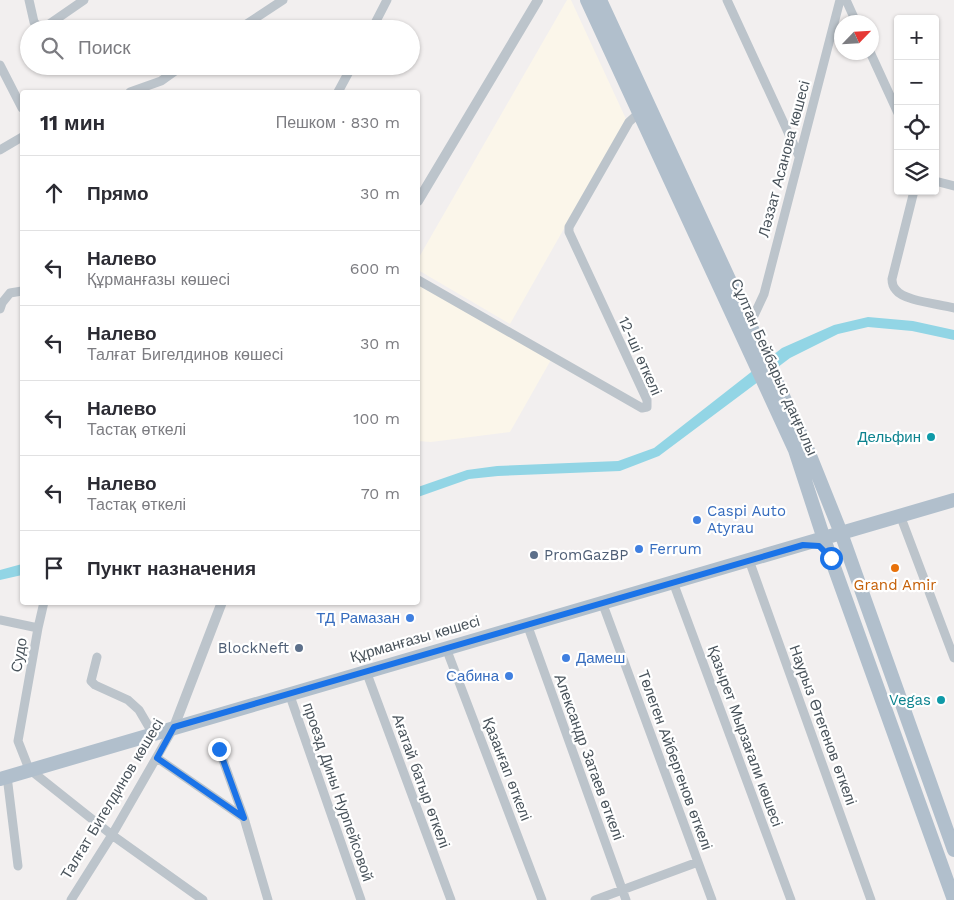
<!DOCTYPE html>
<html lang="ru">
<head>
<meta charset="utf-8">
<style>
  body { margin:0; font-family:"Work Sans",sans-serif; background:#f2f2f3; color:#2b2b33 }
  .controls { position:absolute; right:15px; top:15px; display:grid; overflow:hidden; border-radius:5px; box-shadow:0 1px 4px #0004 }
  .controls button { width:45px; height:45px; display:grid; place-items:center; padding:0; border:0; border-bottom:1px solid #e1e1e2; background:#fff; color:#2b2b33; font:25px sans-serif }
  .compass { position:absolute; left:834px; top:15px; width:45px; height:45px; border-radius:50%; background:#fff; box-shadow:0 1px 4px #0004; rotate:65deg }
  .stop { position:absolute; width:15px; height:15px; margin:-11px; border:4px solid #1a73e8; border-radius:50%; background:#fff }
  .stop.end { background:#1a73e8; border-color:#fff; box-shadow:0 1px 5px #0008 }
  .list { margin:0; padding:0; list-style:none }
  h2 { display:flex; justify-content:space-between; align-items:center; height:65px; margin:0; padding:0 20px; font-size:21px }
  h2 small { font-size:16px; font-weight:400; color:#7c7c81 }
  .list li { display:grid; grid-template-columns:32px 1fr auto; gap:15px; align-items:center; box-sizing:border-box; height:75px; padding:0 20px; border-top:1px solid #e1e1e2 }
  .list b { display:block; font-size:19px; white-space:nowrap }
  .list p { margin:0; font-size:16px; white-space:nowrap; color:#7c7c81 }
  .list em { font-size:16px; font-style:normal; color:#7c7c81 }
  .icon { flex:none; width:28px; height:28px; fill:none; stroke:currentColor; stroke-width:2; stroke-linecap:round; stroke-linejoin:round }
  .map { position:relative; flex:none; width:954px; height:900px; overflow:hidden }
  .search { position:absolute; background:#fff; box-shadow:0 1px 4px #0004; left:20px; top:20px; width:400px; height:55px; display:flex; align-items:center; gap:12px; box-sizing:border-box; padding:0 18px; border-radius:28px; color:#7c7c81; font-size:19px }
  .panel { position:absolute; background:#fff; box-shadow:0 1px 4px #0004; left:20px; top:90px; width:400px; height:515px; border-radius:5px }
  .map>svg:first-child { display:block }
  .commercial { fill:#fbf6ea }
  .water { fill:#92d5e5 }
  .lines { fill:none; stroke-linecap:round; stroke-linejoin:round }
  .minor { stroke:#bcc4cb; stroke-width:9 }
  .tertiary { stroke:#bcc4cb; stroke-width:10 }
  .primary { stroke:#b1bfcc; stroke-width:14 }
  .route { stroke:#1a73e8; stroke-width:6 }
  .culture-dot { fill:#0f9aa8; stroke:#fff; stroke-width:2 }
  .shop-dot { fill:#3f7fe0; stroke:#fff; stroke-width:2 }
  .service-dot { fill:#5c6f8a; stroke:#fff; stroke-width:2 }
  .food-dot { fill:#e8710a; stroke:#fff; stroke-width:2 }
  .labels { text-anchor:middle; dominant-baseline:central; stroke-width:4.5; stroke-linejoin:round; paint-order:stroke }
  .street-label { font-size:15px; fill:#49535b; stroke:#fff }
  .culture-label { font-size:15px; fill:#0d838f; stroke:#fff; text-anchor:end }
  .shop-label { font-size:15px; fill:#366cbe; stroke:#fff; text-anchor:start }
  .service-label { font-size:15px; fill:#4e5e75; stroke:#fff; text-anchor:start }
  .food-label { font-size:15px; fill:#c56008; stroke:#fff }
</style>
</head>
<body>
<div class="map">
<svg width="954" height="900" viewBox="0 0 954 900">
  <rect width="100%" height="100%" fill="#f2efef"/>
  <path class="commercial" d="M567 0H571L626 119 510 324 418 270V259Z
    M418 285 552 358 510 432 431 442 418 441Z"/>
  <path class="water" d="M868 317 913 321 954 330V340L912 331 868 327 838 334 790 358 659 456 620 471 498 476 469 479 418 497V487L467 470 497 466 618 461 654 448 782 348 834 325Z
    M22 564V575L0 580V570Z"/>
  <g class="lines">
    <path class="minor" d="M29 0 34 22 39 28 45 27 84 0
      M727 0 799 156
      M846 0 856 22
      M239 29 283 0
      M372 29 387 0
      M870 52 898 113
      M0 65 22 108
      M130 92 161 81 182 66
      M338 92 352 66
      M0 150 22 137
      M935 181 954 186
      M914 191 892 279C892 283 893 287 896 290 904 301 940 304 954 308
      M418 280 642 408 647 407V400L569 232V227L629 122 640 112
      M0 309 2 303 10 293 22 291
      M750 324 764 294 840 0
      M900 515 954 658
      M749 560 871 900
      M673 582 791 900
      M44 602 38 628 18 741 29 769 112 835 203 900
      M602 602 712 900
      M0 620 38 628
      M527 624 626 900
      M446 648 542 900
      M97 657 91 681 95 685 128 700 139 710 153 734
      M366 671 451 900
      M289 693 361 900
      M219 749 244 818 268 900
      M157 758 244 818
      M7 776 18 866
      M71 900 112 835 174 727
      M595 900 698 862"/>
    <path class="tertiary" d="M418 201 538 0
      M174 727 222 602"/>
    <path class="primary" d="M587 0 795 450 824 539 954 900
      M600 0 807 448 841 533 954 850
      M0 779 954 500"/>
  </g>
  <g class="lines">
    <path class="route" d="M219 749 244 818 157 758 174 727 803 545 819 546 831 558"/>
  </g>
  <g class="culture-dot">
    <circle cx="931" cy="437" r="5"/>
    <circle cx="941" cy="700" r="5"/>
  </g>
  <g class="shop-dot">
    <circle cx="697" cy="520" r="5"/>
    <circle cx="639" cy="549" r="5"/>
    <circle cx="410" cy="618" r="5"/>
    <circle cx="566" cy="658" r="5"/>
    <circle cx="509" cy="676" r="5"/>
  </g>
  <g class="service-dot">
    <circle cx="534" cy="555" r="5"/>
    <circle cx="299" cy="648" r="5"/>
  </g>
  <circle class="food-dot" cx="895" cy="568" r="5"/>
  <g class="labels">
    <g class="street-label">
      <text transform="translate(784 159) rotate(-75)">Ләззат Асанова көшесі</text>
      <text transform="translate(640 356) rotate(66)">12-ші өткелі</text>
      <text transform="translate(774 367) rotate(66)">Сұлтан Бейбарыс даңғылы</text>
      <text transform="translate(415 639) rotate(-16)">Құрманғазы көшесі</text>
      <text transform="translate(19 655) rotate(-80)">Судо</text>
      <text transform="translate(823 725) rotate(70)">Наурыз Өтегенов өткелі</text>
      <text transform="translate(745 736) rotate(70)">Қазырет Мырзағали көшесі</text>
      <text transform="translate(589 757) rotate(70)">Александр Затаев өткелі</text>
      <text transform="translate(675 760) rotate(70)">Төлеген Айбергенов өткелі</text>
      <text transform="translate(507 769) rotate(69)">Қазанғап өткелі</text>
      <text transform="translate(421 781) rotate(70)">Ағатай батыр өткелі</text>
      <text transform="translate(338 792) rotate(71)">проезд Дины Нурпейсовой</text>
      <text transform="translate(112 799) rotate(-59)">Талғат Бигелдинов көшесі</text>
    </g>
    <g class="culture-label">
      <text x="921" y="437">Дельфин</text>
      <text x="931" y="700">Vegas</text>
    </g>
    <g class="shop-label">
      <text x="707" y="511">Caspi Auto<tspan x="707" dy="17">Atyrau</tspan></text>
      <text x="649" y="549">Ferrum</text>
      <text x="400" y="618" text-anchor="end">ТД Рамазан</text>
      <text x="576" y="658">Дамеш</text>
      <text x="499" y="676" text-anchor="end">Сабина</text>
    </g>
    <g class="service-label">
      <text x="544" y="555">PromGazBP</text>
      <text x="289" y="648" text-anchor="end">BlockNeft</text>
    </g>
    <g class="food-label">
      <text x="895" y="585">Grand Amir</text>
    </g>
  </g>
</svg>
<div class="controls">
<button>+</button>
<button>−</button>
<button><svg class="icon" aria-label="locate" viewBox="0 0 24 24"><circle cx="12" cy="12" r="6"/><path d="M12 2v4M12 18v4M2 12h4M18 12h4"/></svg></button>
<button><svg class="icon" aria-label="layers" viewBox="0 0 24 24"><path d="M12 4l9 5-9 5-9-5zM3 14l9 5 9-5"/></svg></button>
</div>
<svg class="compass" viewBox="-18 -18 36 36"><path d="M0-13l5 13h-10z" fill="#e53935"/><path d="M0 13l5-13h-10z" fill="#7c7c81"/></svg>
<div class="stop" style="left:831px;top:558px"></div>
<div class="stop end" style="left:219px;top:749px"></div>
<div class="search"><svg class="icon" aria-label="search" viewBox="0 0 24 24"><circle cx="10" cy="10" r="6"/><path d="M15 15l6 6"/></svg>Поиск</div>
<section class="panel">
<h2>11 мин<small>Пешком · 830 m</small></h2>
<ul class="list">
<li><svg class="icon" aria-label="ahead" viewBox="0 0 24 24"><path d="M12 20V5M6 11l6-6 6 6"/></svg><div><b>Прямо</b></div><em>30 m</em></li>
<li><svg class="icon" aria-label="left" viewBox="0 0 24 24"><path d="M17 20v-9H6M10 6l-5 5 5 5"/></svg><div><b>Налево</b><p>Құрманғазы көшесі</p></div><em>600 m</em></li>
<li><svg class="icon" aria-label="left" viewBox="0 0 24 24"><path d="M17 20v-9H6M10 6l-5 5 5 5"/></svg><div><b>Налево</b><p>Талғат Бигелдинов көшесі</p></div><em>30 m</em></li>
<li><svg class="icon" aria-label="left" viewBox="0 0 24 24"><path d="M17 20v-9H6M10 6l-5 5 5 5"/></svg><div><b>Налево</b><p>Тастақ өткелі</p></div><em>100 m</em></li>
<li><svg class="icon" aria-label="left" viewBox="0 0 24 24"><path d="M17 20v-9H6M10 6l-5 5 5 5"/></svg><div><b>Налево</b><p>Тастақ өткелі</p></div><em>70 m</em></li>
<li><svg class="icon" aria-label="arrive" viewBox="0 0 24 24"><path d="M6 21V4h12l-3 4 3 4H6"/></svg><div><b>Пункт назначения</b></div></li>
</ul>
</section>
</div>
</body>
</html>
